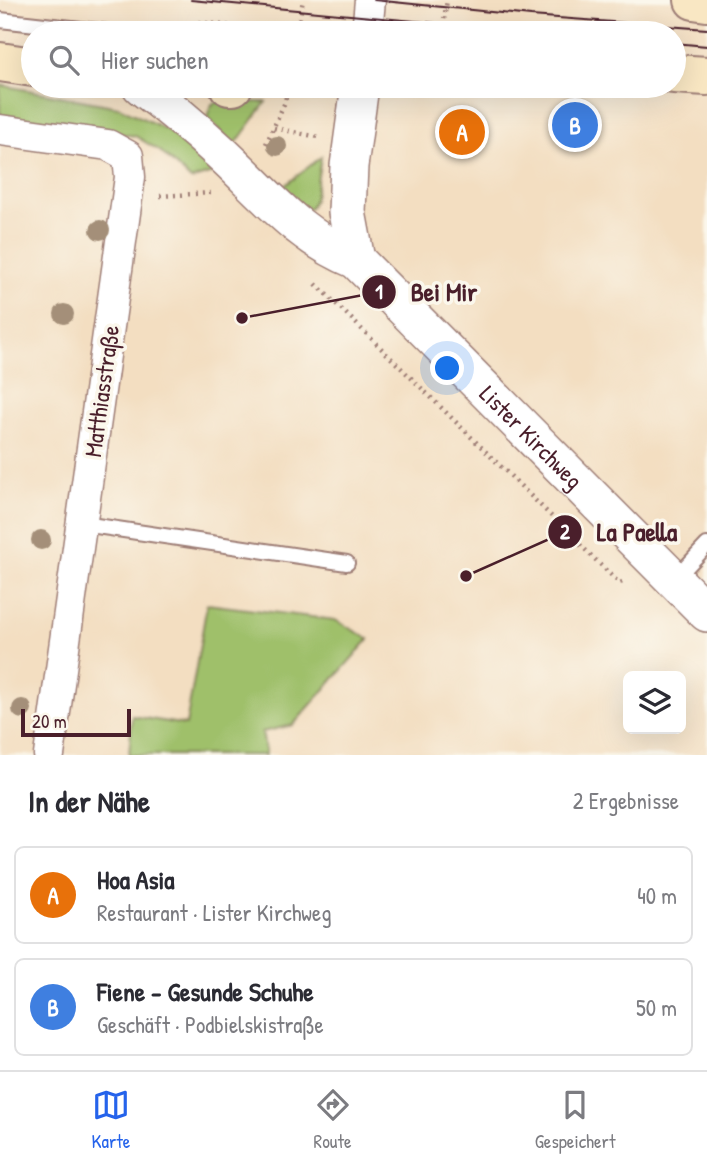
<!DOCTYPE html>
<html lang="de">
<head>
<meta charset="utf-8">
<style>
  body { margin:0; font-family:"Patrick Hand",sans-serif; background:#f7f7f7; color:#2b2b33 }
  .controls { position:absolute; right:21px; bottom:21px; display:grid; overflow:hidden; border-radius:10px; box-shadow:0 7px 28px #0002 }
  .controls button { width:63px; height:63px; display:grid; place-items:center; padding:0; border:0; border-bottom:2px solid #e1e1e2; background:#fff; color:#2b2b33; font:35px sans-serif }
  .scale { position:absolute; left:21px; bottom:18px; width:110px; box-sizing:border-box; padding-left:7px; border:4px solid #4a1f2b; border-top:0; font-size:19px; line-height:24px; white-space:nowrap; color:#4a1f2b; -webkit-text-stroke:5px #fbf7ec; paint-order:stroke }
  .you { position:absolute; left:448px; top:369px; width:24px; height:24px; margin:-18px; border:5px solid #fff; border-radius:50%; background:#1a73e8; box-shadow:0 0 0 10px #1a73e833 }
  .badge { display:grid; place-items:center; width:46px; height:46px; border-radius:50%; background:#2563eb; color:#fff; font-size:23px; font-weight:700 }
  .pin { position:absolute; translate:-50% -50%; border:4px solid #fff; box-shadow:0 2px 7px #0006 }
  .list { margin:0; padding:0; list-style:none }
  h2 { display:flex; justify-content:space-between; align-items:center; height:91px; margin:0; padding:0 28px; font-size:30px }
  h2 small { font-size:23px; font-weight:400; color:#7c7c81 }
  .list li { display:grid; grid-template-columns:46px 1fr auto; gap:21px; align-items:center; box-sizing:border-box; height:98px; margin:0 14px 14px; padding:0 14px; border:2px solid #e1e1e2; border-radius:10px }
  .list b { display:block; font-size:26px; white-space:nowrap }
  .list p { margin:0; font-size:23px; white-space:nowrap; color:#7c7c81 }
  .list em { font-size:23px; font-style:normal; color:#7c7c81 }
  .icon { flex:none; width:38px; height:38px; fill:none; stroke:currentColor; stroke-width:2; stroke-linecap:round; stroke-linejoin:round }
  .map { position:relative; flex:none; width:707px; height:755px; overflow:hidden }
  .search { position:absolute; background:#fff; box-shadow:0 7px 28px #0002; left:21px; right:21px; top:21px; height:77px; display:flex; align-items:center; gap:18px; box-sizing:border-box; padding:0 24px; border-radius:38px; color:#7c7c81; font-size:26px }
  .sheet { height:315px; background:#fff }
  nav { display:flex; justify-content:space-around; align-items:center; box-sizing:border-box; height:98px; border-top:2px solid #e1e1e2; background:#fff; font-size:19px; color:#7c7c81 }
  nav a { display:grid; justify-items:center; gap:4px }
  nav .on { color:#2563eb }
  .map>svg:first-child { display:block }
  .green { fill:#9fc06a; stroke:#74704a; stroke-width:2 }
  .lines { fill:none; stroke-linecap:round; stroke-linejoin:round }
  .service-casing { stroke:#9e7e76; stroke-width:18 }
  .minor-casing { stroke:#9e7e76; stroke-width:33 }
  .tertiary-casing { stroke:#9e7e76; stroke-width:40 }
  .secondary-casing { stroke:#9e7e76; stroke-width:42 }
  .path { stroke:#9e7e76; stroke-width:4.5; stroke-dasharray:2 5; stroke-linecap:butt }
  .service { stroke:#fff; stroke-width:14 }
  .minor { stroke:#fff; stroke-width:30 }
  .tertiary { stroke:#fff; stroke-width:37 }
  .secondary { stroke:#f9e7c3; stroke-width:38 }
  .tram { stroke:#4a1f2b; stroke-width:2 }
  .tree { fill:#a48f79 }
  .labels { text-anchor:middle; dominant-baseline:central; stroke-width:7; stroke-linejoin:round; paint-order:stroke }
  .street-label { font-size:24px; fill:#4a1f2b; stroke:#fbf7ec }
  .leader { fill:none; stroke:#4a1f2b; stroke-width:2.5 }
  .callout-dot { fill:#4a1f2b; stroke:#fbf7ec; stroke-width:2.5 }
  .mark-label { font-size:21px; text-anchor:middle; font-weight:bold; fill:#fff }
  .callout-label { font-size:26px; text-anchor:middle; font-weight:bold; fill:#4a1f2b; stroke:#fbf7ec; stroke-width:7; stroke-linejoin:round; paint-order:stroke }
</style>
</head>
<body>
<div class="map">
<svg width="707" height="755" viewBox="0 0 707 755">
  <rect width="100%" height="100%" fill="#fbf7ec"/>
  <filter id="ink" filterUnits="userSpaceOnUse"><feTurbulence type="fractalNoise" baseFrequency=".0143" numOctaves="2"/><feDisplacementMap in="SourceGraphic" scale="14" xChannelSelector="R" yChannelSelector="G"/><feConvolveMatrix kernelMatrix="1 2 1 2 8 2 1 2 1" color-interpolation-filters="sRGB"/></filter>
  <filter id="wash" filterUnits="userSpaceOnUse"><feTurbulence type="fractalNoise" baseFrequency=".00686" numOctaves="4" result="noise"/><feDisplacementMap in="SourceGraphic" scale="28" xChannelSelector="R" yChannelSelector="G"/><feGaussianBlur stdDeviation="1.57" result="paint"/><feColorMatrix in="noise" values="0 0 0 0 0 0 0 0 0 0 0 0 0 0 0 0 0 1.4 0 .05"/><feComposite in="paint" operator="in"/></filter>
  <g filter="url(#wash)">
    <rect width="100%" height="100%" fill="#f3dec1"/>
    <path class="green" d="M0 85 119 107 168 130 215 172 191 180 160 151 135 136 0 116Z
      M219 102H266L234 146 207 117 212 104Z
      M321 157 314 201 310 208 300 210 278 191Z
      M207 604 335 620 369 639 293 725 262 732 266 755H129L132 716 186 725Z"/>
  </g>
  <g filter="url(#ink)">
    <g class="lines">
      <g class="service-casing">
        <path id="service" d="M0 20 117 33
          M83 524 347 563
          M675 579 707 545"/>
      </g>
      <g class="minor-casing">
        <path id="minor" d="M367 33 370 0
          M0 130 108 145 128 156 130 177 49 755"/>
      </g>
      <g class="tertiary-casing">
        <g id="tertiary">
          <path id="s1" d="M141 86C168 106 194 128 219 151 265 193 297 236 356 260L707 613"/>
          <path d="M356 260 347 212 349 166 360 86"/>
        </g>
      </g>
      <g class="secondary-casing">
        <path id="secondary" d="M694 0 707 2
          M0 62 33 67
          M674 74 707 76
          M229 86H233"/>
      </g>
      <path class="path" d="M199 22 285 33
        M297 33 303 0
        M442 33 447 0
        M274 128 318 137
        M266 144 285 102 288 86
        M160 196 211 193
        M316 284 619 583 623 582"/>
      <use href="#service" class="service"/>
      <use href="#minor" class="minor"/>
      <use href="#tertiary" class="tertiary"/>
      <use href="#secondary" class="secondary"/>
      <path class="tram" d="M191 0 541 33
        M374 0 531 16 707 29
        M674 43 707 46"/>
    </g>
    <g class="tree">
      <circle cx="277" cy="146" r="10"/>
      <circle cx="100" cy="230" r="10"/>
      <circle cx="64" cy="314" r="10"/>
      <circle cx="41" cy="540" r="10"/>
      <circle cx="22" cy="709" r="10"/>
    </g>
  </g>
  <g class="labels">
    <g class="street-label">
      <text transform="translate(101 391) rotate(-82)">Matthiasstraße</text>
      <text stroke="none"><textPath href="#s1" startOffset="527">Lister Kirchweg</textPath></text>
    </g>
  </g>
  <path class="leader" d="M242 318L379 292M466 576L565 532"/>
  <g class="callout-dot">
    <circle cx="242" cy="318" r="7"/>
    <circle cx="466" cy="576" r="7"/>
    <circle cx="379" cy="292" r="18"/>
    <circle cx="565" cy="532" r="18"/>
  </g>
  <g class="mark-label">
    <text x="379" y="299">1</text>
    <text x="565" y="539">2</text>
  </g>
  <g class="callout-label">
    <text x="444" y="301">Bei Mir</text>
    <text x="637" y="541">La Paella</text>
  </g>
</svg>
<div class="controls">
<button><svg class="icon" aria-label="layers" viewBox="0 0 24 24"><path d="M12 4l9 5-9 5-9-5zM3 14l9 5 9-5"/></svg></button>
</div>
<div class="scale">20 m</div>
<div class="you"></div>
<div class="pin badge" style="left:462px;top:132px;background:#e8710a">A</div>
<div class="pin badge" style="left:575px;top:125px;background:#3f7fe0">B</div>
<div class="search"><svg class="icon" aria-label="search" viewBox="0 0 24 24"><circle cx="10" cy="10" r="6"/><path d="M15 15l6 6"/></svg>Hier suchen</div>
</div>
<section class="sheet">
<h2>In der Nähe<small>2 Ergebnisse</small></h2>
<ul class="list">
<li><span class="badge" style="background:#e8710a">A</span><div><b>Hoa Asia</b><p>Restaurant · Lister Kirchweg</p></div><em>40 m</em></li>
<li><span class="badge" style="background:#3f7fe0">B</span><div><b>Fiene - Gesunde Schuhe</b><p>Geschäft · Podbielskistraße</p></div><em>50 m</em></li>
</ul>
</section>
<nav>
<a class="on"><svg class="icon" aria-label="map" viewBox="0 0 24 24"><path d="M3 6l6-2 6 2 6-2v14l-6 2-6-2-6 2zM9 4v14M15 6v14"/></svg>Karte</a>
<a><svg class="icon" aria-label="directions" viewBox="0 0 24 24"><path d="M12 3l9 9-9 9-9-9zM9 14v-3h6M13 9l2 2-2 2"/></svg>Route</a>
<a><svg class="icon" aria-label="saved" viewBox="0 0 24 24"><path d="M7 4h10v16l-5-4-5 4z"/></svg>Gespeichert</a>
</nav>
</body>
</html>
